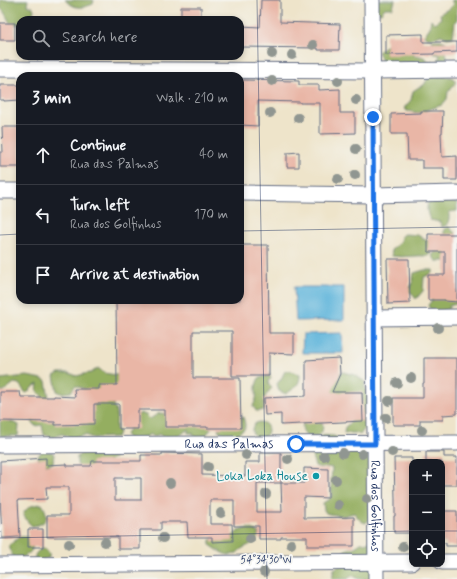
<!DOCTYPE html>
<html lang="en">
<head>
<meta charset="utf-8">
<style>
  body { margin:0; font-family:Mynerve,sans-serif; background:#242831; color:#f1f3f6 }
  .controls { position:absolute; right:12px; bottom:12px; display:grid; overflow:hidden; border-radius:8px; box-shadow:0 2px 6px #0003 }
  .controls button { width:36px; height:36px; display:grid; place-items:center; padding:0; border:0; border-bottom:1px solid #363941; background:#171b24; color:#f1f3f6; font:20px sans-serif }
  .stop { position:absolute; width:12px; height:12px; margin:-9px; border:3px solid #1a73e8; border-radius:50%; background:#fff }
  .stop.end { background:#1a73e8; border-color:#fff; box-shadow:0 1px 4px #0008 }
  .list { margin:0; padding:0; list-style:none }
  h2 { display:flex; justify-content:space-between; align-items:center; height:52px; margin:0; padding:0 16px; font-size:17px }
  h2 small { font-size:13px; font-weight:400; color:#9ea1a6 }
  .list li { display:grid; grid-template-columns:26px 1fr auto; gap:12px; align-items:center; box-sizing:border-box; height:60px; padding:0 16px; border-top:1px solid #363941 }
  .list b { display:block; font-size:15px; white-space:nowrap }
  .list p { margin:0; font-size:13px; white-space:nowrap; color:#9ea1a6 }
  .list em { font-size:13px; font-style:normal; color:#9ea1a6 }
  .icon { flex:none; width:22px; height:22px; fill:none; stroke:currentColor; stroke-width:2; stroke-linecap:round; stroke-linejoin:round }
  .map { position:relative; flex:none; width:457px; height:579px; overflow:hidden }
  .search { position:absolute; background:#171b24; box-shadow:0 2px 6px #0003; left:16px; top:16px; width:228px; height:44px; display:flex; align-items:center; gap:10px; box-sizing:border-box; padding:0 14px; border-radius:12px; color:#9ea1a6; font-size:15px }
  .panel { position:absolute; background:#171b24; box-shadow:0 2px 6px #0003; left:16px; top:72px; width:228px; height:232px; border-radius:12px }
  .map>svg:first-child { display:block }
  .forest { fill:#94ae60; stroke:#586e5f }
  .water { fill:#5db4da; stroke:#3c729c }
  .building { fill:#e9b6a6; fill-rule:evenodd }
  .lines { fill:none; stroke-linecap:round; stroke-linejoin:round }
  .minor-casing { stroke:#656e84; stroke-width:17 }
  .minor { stroke:#fff; stroke-width:15 }
  .tree { fill:#909691 }
  .route { stroke:#1a73e8; stroke-width:5 }
  .ticks { fill:none; stroke:#1b2f5e; stroke-width:1; stroke-opacity:0.45 }
  .culture-dot { fill:#0f9aa8; stroke:#f6f6f2; stroke-width:1.5 }
  .labels { text-anchor:middle; dominant-baseline:central; stroke-width:3.5; stroke-linejoin:round; paint-order:stroke }
  .street-label { font-size:13px; fill:#1b2f5e; stroke:#f6f6f2 }
  .culture-label { font-size:13px; fill:#0d838f; stroke:#f6f6f2; text-anchor:end }
  .ticks-label { font-size:10px; text-anchor:middle; fill:#1b2f5e; stroke:#f6f6f2; stroke-width:3.5; stroke-linejoin:round; paint-order:stroke }
</style>
</head>
<body>
<div class="map">
<svg width="457" height="579" viewBox="0 0 457 579">
  <rect width="100%" height="100%" fill="#f6f6f2"/>
  <filter id="ink" filterUnits="userSpaceOnUse"><feTurbulence type="fractalNoise" baseFrequency=".025" numOctaves="2"/><feDisplacementMap in="SourceGraphic" scale="8" xChannelSelector="R" yChannelSelector="G"/><feConvolveMatrix kernelMatrix="1 2 1 2 8 2 1 2 1" color-interpolation-filters="sRGB"/></filter>
  <filter id="wash" filterUnits="userSpaceOnUse"><feTurbulence type="fractalNoise" baseFrequency=".012" numOctaves="4" result="noise"/><feDisplacementMap in="SourceGraphic" scale="16" xChannelSelector="R" yChannelSelector="G"/><feGaussianBlur stdDeviation="0.9" result="paint"/><feColorMatrix in="noise" values="0 0 0 0 0 0 0 0 0 0 0 0 0 0 0 0 0 1.4 0 .05"/><feComposite in="paint" operator="in"/></filter>
  <g filter="url(#wash)">
    <rect width="100%" height="100%" fill="#eee4ca"/>
    <path class="forest" d="M0 0H28L27 5 33 7 34 10 32 16V19L31 20H20V25L11 24C7 19 5 11 0 8Z
      M65 0H94L93 4C81 9 75 9 65 0Z
      M374 0H395L393 8H385L381 13 375 12Z
      M451 0H457V21H455L453 37 447 38 441 35C435 38 431 39 424 36L430 27 431 19 435 23 441 18 440 14C445 10 449 10 453 4Z
      M433 40H441L448 43 446 52 448 60 447 63H410L402 62 393 67 383 65 382 61 378 52 382 48 387 45 412 53 416 57 420 56 426 58 429 63 432 62 437 63 440 55 431 53 429 49Z
      M435 76 452 77 456 82 448 92 447 99 442 105 433 108 419 113 407 111 404 108 411 100 413 91 419 87 424 85 428 78Z
      M433 196 442 203 449 201 457 203V211L449 212V219L447 225 442 227 440 222 430 220C426 210 425 204 433 196Z
      M449 227 455 233 457 237 450 261H436L432 255 440 248 444 234V229Z
      M405 234 418 235 424 239 428 241 432 249 429 256C416 255 404 258 392 256L391 250 400 242 401 236Z
      M424 270H433V273L424 277 423 291 416 299 409 290 412 284 414 273Z
      M434 298H457V306L456 304 449 306V309L440 311 430 309 428 305Z
      M98 368 104 373 122 376 124 387 88 391 85 389 75 386 71 392 61 393 57 391 54 376 59 373H69L77 376 84 374 91 373Z
      M285 371H291L300 375C300 386 294 388 286 394L279 391 277 384 282 377Z
      M343 372 355 375 362 380 365 381V389L368 392 370 421 360 435 356 433H344L345 427 360 415 335 400 326 383 334 374Z
      M269 373 271 379 268 381 269 385 272 388C264 396 264 399 264 410L260 411H256L253 406C254 404 255 401 256 399 257 391 254 387 259 378L269 376Z
      M27 376 42 379 46 381 50 403 89 407 97 404 102 400 114 401 113 406C118 412 116 421 116 429L119 432 117 437 93 438 85 435 72 438 62 434 54 437 44 435 42 425 35 426 30 419 44 402 41 395 37 391 38 384 33 387 27 393 25 392 19 384 14 383 4 391H1L0 389V379Z
      M140 413 146 415 150 419 159 413 174 414 214 421C211 431 208 434 199 440L196 439 194 436 193 433H188V429C179 437 173 440 161 436L159 434 154 437 150 434 142 440H129L125 434 128 432 129 427Z
      M239 417H243C244 420 245 423 245 426 245 430 244 429 241 431 236 435 234 437 227 435 223 434 223 432 219 431L218 429 222 427Z
      M3 420 12 422 19 425 18 436H0V421Z
      M304 421 322 423C324 429 322 434 316 437L306 436C302 431 301 427 304 421Z
      M252 430a8 8 0 1 1 16 0a8 8 0 1 1-16 0Z
      M324 435 334 436 365 449 370 454 369 520 366 523C360 522 358 517 354 513L347 515 344 516 329 514 326 513 324 510 323 503 326 501 329 500 332 495 331 481 332 468C326 466 321 469 315 466L311 453V449L319 438Z
      M86 448 118 452C116 458 113 458 108 461 104 463 101 466 97 469L79 467 77 464V457Z
      M42 451 52 452 54 454 53 463 47 465 42 464 39 461 38 456Z
      M42 504C50 517 47 524 32 526L28 522 23 514C28 506 32 505 42 504Z
      M248 528 257 531 259 534C256 542 251 544 245 547 242 548 239 551 237 553 227 559 218 550 210 545V540L216 537 231 538 238 531Z
      M20 537H27L33 540C34 554 28 553 18 560L12 556 9 545C13 543 16 539 20 537Z
      M379 541 381 579H359L352 575 348 579H332L334 569 342 564 345 550 355 547 361 543Z
      M41 549H46L49 553V558L35 561C34 554 36 553 41 549Z"/>
    <path class="water" d="M294 287H344V320L296 321Z
      M342 333 343 353H302L303 334Z"/>
    <g id="blocks">
      <path class="building" d="M261 0H280V22L340 24 339 50H318V48L240 47 241 26 260 27Z
        M181 7H201V20H181Z
        M0 23H15V40H0Z
        M423 34V42H457V52L434 53V54L386 55V35Z
        M241 80 299 81V85H319V90L340 89V113H355V133L320 134V103H300V102L258 101V126L240 125V86H241Z
        M0 85H20V100L4 101V100H0Z
        M421 111H443L442 133H441L442 157 457 156V180H444V168H422V160H408L407 134H391V114L421 113Z
        M2 127H20V167H0V152H3Z
        M299 152V167H287V153Z
        M428 234H457V302L445 301V300H428V275H445V252H428Z
        M240 245H268L269 333H294V354L269 353V376H232V331H193V378H240L241 428H207V427H165V410H138V429H119V404H94V424L55 425V422L0 421V392H20L21 397H54V396L75 397 74 389H99V385H117L116 300H240Z
        M387 259H409L410 303 388 304Z
        M339 358 340 374 332 392H362L363 421 281 425V414L265 415 264 398 306 396V360Z
        M424 358H457V414L443 415V420H420V425H393V398H423V383H424Z
        M426 452H444V457H457V485H442V462H426Z
        M162 453 202 454V475L245 476V462H260V453H281V483H304V468L328 469V498L304 497V518L354 517V546H307V537H281V539H259V526H234V500H210V524H232L233 541 212 542V537H188L187 522H161V530H140V549H118V537H47V515H69V487H46L47 499 18 500 20 537 2 538 0 497V461L46 458V465L67 464V466H91L92 461H141V455H162ZM115 478H141V500H115ZM257 483H281L282 512H257Z
        M394 458H412V533H394V516H395V499Z
        M442 511H457V546H446V543H442Z
        M28 529H43V547H28Z"/>
    </g>
  </g>
  <g filter="url(#ink)">
    <use href="#blocks" fill-opacity="0" stroke="#656e84" stroke-width="1"/>
    <g class="lines">
      <g class="minor-casing">
        <g id="minor">
          <path id="s1" d="M372 0 376 579"/>
          <path d="M0 69 373 71 457 70"/>
          <path d="M0 191H20"/>
          <path d="M240 193 373 195 457 193"/>
          <path d="M374 318 457 317"/>
          <path id="s2" d="M0 445 457 443"/>
          <path d="M442 562H457"/>
          <path d="M0 565 412 562"/>
        </g>
      </g>
      <use href="#minor" class="minor"/>
    </g>
    <g class="tree">
      <circle cx="313" cy="45" r="5"/>
      <circle cx="272" cy="54" r="5"/>
      <circle cx="292" cy="55" r="5"/>
      <circle cx="272" cy="81" r="5"/>
      <circle cx="338" cy="81" r="5"/>
      <circle cx="356" cy="100" r="5"/>
      <circle cx="270" cy="113" r="5"/>
      <circle cx="298" cy="118" r="5"/>
      <circle cx="356" cy="149" r="5"/>
      <circle cx="355" cy="175" r="5"/>
      <circle cx="338" cy="179" r="5"/>
      <circle cx="438" cy="328" r="5"/>
      <circle cx="411" cy="378" r="5"/>
      <circle cx="397" cy="383" r="5"/>
      <circle cx="389" cy="401" r="5"/>
      <circle cx="386" cy="418" r="5"/>
      <circle cx="422" cy="430" r="5"/>
      <circle cx="392" cy="452" r="5"/>
      <circle cx="343" cy="453" r="5"/>
      <circle cx="362" cy="454" r="5"/>
      <circle cx="246" cy="455" r="5"/>
      <circle cx="324" cy="456" r="5"/>
      <circle cx="288" cy="459" r="5"/>
      <circle cx="208" cy="467" r="5"/>
      <circle cx="336" cy="480" r="5"/>
      <circle cx="170" cy="483" r="5"/>
      <circle cx="266" cy="494" r="5"/>
      <circle cx="367" cy="499" r="5"/>
      <circle cx="338" cy="505" r="5"/>
      <circle cx="221" cy="513" r="5"/>
      <circle cx="163" cy="538" r="5"/>
      <circle cx="250" cy="539" r="5"/>
      <circle cx="105" cy="542" r="5"/>
      <circle cx="69" cy="544" r="5"/>
      <circle cx="291" cy="544" r="5"/>
      <circle cx="403" cy="547" r="5"/>
      <circle cx="264" cy="572" r="5"/>
    </g>
  </g>
  <g class="lines" filter="url(#ink)">
    <path class="route" d="M296 444H375L373 117"/>
  </g>
  <path class="ticks" d="M257 0 267 579M240 231 457 227M0 235 20 234M442 531H457M0 538 412 531"/>
  <circle class="culture-dot" cx="316" cy="476" r="4"/>
  <g class="labels">
    <g class="street-label">
      <text stroke="none"><textPath href="#s2" startOffset="229">Rua das Palmas</textPath></text>
      <text stroke="none"><textPath href="#s1" startOffset="506">Rua dos Golfinhos</textPath></text>
    </g>
    <g class="culture-label">
      <text x="308" y="476">Loka Loka House</text>
    </g>
  </g>
  <g class="ticks-label">
    <text x="266" y="563">54°34'30"W</text>
  </g>
</svg>
<div class="controls">
<button>+</button>
<button>−</button>
<button><svg class="icon" aria-label="locate" viewBox="0 0 24 24"><circle cx="12" cy="12" r="6"/><path d="M12 2v4M12 18v4M2 12h4M18 12h4"/></svg></button>
</div>
<div class="stop" style="left:296px;top:444px"></div>
<div class="stop end" style="left:373px;top:117px"></div>
<div class="search"><svg class="icon" aria-label="search" viewBox="0 0 24 24"><circle cx="10" cy="10" r="6"/><path d="M15 15l6 6"/></svg>Search here</div>
<section class="panel">
<h2>3 min<small>Walk · 210 m</small></h2>
<ul class="list">
<li><svg class="icon" aria-label="ahead" viewBox="0 0 24 24"><path d="M12 20V5M6 11l6-6 6 6"/></svg><div><b>Continue</b><p>Rua das Palmas</p></div><em>40 m</em></li>
<li><svg class="icon" aria-label="left" viewBox="0 0 24 24"><path d="M17 20v-9H6M10 6l-5 5 5 5"/></svg><div><b>Turn left</b><p>Rua dos Golfinhos</p></div><em>170 m</em></li>
<li><svg class="icon" aria-label="arrive" viewBox="0 0 24 24"><path d="M6 21V4h12l-3 4 3 4H6"/></svg><div><b>Arrive at destination</b></div></li>
</ul>
</section>
</div>
</body>
</html>
